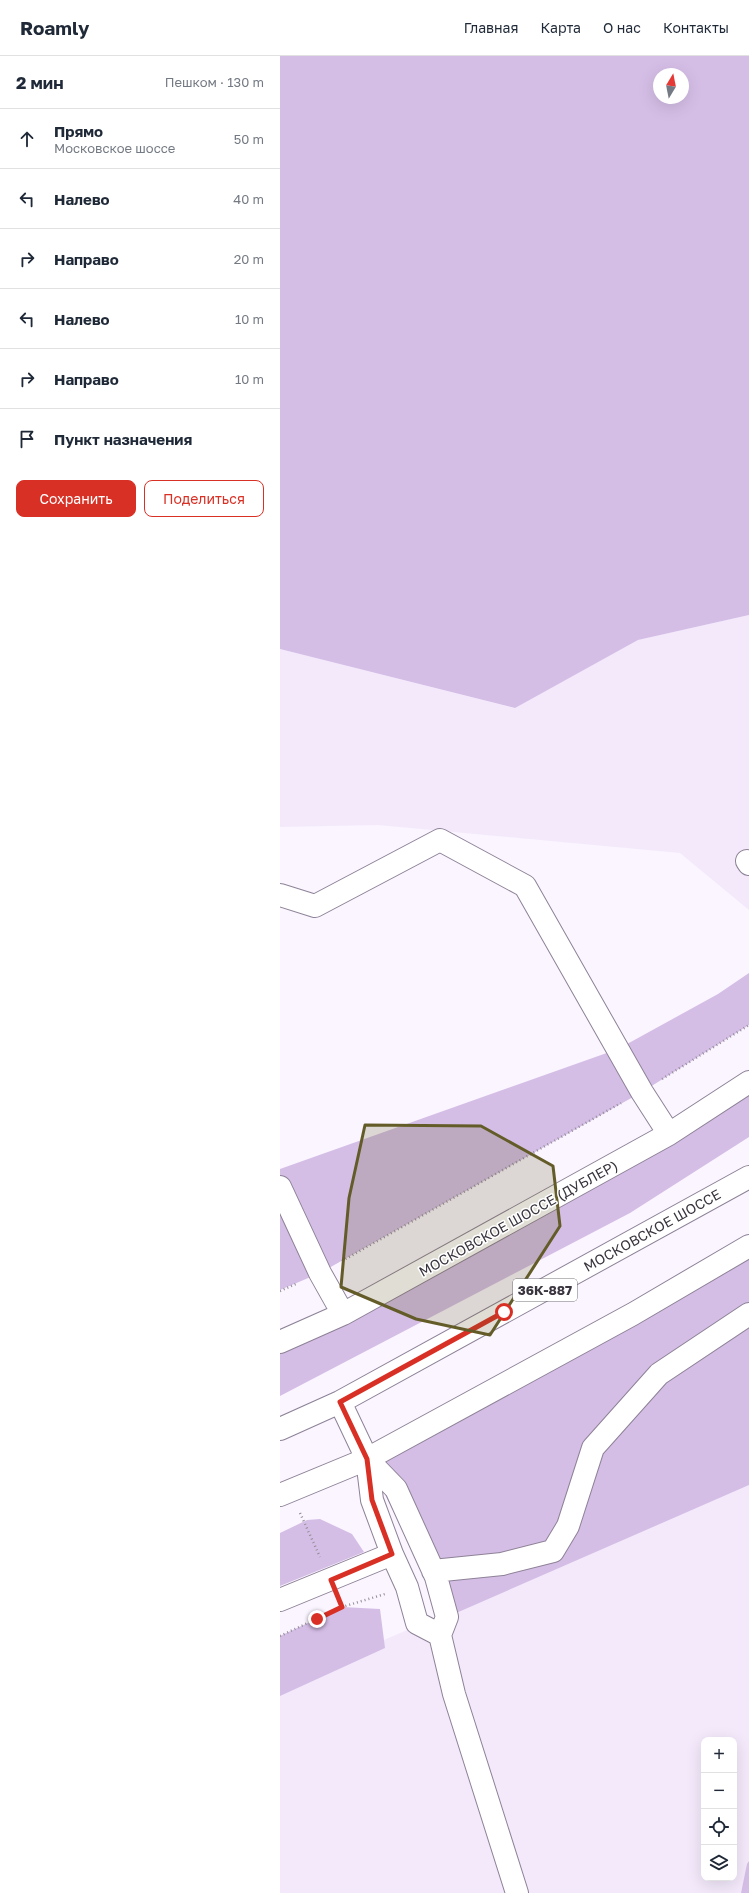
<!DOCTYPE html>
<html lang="ru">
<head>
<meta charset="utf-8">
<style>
  body { margin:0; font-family:"Golos Text",sans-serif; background:#f2f2f3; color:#1f2937 }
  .controls { position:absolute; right:12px; bottom:12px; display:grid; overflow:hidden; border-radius:8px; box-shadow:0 4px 16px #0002 }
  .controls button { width:36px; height:36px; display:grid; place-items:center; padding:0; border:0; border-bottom:1px solid #e0e1e3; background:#fff; color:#1f2937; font:20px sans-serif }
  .compass { position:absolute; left:373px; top:12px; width:36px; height:36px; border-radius:50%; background:#fff; box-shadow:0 4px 16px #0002; rotate:10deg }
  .stop { position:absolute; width:12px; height:12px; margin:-9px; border:3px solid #d93025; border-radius:50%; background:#fff }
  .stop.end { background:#d93025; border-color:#fff; box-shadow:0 1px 4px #0008 }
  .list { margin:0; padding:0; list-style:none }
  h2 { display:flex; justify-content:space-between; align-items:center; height:52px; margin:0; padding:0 16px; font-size:17px }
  h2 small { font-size:13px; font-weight:400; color:#747a83 }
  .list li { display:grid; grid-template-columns:26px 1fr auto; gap:12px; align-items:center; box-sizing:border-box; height:60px; padding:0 16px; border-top:1px solid #e0e1e3 }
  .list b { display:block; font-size:15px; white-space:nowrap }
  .list p { margin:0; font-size:13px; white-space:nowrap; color:#747a83 }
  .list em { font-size:13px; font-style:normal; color:#747a83 }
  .actions { display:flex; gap:8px; padding:12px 16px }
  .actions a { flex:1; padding:9px 0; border:1px solid #d93025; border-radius:8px; text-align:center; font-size:14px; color:#d93025 }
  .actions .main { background:#d93025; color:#fff }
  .icon { flex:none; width:22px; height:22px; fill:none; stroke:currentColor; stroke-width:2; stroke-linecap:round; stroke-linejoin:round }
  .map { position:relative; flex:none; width:469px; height:1837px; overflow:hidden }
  header { display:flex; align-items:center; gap:24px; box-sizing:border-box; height:56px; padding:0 20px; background:#fff; border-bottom:1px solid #e0e1e3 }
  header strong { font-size:19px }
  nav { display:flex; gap:22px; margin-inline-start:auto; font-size:14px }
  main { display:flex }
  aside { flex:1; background:#fff }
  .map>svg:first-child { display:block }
  .built { fill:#f3e9fb; fill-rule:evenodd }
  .green { fill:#d5bee6; fill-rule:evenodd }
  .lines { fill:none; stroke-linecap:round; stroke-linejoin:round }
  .minor-casing { stroke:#8e8297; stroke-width:24 }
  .major-casing { stroke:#8e8297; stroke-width:24 }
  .path { stroke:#938e98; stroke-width:2.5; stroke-dasharray:1 3; stroke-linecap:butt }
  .minor { stroke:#fff; stroke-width:22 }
  .major { stroke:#fff; stroke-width:22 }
  .route { stroke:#d93025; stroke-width:5 }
  .marked { fill:#645c28; fill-opacity:0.2; stroke:#645c28; stroke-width:3; stroke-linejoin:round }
  .labels { text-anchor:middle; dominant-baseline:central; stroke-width:3; stroke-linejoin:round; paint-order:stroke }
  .shield { fill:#fff; stroke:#757278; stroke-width:1 }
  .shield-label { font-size:13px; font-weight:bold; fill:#3a353e }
  .street-label { font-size:14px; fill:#3a353e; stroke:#fff }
</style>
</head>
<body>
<header>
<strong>Roamly</strong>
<nav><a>Главная</a><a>Карта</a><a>О нас</a><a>Контакты</a></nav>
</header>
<main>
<aside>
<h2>2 мин<small>Пешком · 130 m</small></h2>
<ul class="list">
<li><svg class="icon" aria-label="ahead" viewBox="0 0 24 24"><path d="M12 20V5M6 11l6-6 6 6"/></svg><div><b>Прямо</b><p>Московское шоссе</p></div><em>50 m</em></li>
<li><svg class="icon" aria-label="left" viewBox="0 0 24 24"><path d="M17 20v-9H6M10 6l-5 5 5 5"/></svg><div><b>Налево</b></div><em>40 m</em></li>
<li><svg class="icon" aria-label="right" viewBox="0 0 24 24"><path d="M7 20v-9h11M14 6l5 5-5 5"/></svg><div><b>Направо</b></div><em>20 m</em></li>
<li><svg class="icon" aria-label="left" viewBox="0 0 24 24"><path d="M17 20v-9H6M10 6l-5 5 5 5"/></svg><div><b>Налево</b></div><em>10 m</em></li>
<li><svg class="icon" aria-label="right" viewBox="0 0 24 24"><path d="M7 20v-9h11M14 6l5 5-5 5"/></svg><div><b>Направо</b></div><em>10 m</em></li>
<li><svg class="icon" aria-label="arrive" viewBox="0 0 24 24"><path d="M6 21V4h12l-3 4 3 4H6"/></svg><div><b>Пункт назначения</b></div></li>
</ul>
<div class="actions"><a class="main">Сохранить</a><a>Поделиться</a></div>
</aside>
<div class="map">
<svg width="469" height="1837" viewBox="0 0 469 1837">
  <rect width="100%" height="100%" fill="#faf5ff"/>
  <path class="built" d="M469 559V854L400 797 98 769 0 771V593L234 652 358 584Z
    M469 1429V1805L461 1837H0V1628ZM424 1684H454V1822H424Z"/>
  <path class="green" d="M0 0H469V559L358 584 235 652 0 593ZM379 18H403V42H379Z
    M469 917V969L362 1036 40 1217 0 1234V1113L338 993 438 938Z
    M469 1038V1081L350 1157 0 1340V1297Z
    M469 1182V1429L167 1561 87 1403Z
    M40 1463 72 1478 84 1496 0 1530V1477L27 1464Z
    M62 1551 100 1553 105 1592 0 1640V1580Z
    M469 1805V1837H461L467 1808Z"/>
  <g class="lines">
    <g class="minor-casing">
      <path id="minor" d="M467 805 469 808
        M0 839 35 850 160 784 245 830 362 1036 389 1078
        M0 1131 40 1217 63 1258
        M0 1286 63 1258 389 1078 469 1026
        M87 1403 116 1433 156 1521 167 1561 160 1579 174 1638 237 1837
        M87 1403 92 1444 112 1498 127 1531 137 1567 160 1579
        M153 1515 222 1508 273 1495 288 1470 313 1392 379 1318 469 1258
        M0 1544 112 1498"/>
    </g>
    <g class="major-casing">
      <path id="major" d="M60 1346 87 1403
        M0 1373 60 1346 469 1121
        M0 1439 87 1403 353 1258 469 1190"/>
    </g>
    <path class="path" d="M382 1023 469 969
      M62 1205 341 1047
      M0 1235 18 1227
      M20 1457 40 1501
      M0 1580 62 1551 105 1538"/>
    <use href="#minor" class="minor"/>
    <use href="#major" class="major"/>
  </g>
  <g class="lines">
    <path class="route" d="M37 1563 62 1551 51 1524 112 1498 92 1444 87 1403 60 1346 224 1256"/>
  </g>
  <path class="marked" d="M85 1069 201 1070 273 1110 280 1170 210 1279 136 1263 61 1231 69 1142Z"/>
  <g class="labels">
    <rect class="shield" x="233" y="1223" width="64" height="22" rx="3"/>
    <g class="shield-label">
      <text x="265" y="1234">36К-887</text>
    </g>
    <g class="street-label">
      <text transform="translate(238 1162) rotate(-29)">МОСКОВСКОЕ ШОССЕ (ДУБЛЕР)</text>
      <text transform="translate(372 1174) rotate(-29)">МОСКОВСКОЕ ШОССЕ</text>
    </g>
  </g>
</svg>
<div class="controls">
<button>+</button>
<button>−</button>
<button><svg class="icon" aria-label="locate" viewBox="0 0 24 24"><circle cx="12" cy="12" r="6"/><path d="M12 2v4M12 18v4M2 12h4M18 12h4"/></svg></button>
<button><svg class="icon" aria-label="layers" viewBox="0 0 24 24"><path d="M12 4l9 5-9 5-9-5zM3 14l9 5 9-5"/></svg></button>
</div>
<svg class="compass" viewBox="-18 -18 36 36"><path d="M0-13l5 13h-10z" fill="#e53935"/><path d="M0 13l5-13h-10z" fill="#747a83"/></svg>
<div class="stop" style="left:224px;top:1256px"></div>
<div class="stop end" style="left:37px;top:1563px"></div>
</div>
</main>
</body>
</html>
